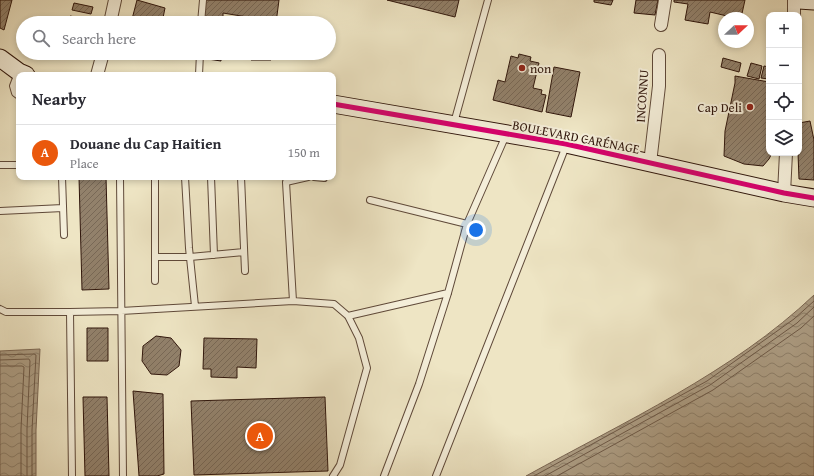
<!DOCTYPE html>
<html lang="en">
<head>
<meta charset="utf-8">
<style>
  body { margin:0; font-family:"Gentium Book Plus",serif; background:#f2f2f3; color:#2b2b33 }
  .controls { position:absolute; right:12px; top:12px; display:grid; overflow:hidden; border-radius:8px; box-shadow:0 2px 6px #0003 }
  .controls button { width:36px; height:36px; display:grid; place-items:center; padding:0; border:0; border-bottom:1px solid #e1e1e2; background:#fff; color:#2b2b33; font:20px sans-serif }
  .compass { position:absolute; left:718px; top:12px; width:36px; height:36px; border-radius:50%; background:#fff; box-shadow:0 2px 6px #0003; rotate:68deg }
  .you { position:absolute; left:476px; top:230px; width:14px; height:14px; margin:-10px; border:3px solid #fff; border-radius:50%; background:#1a73e8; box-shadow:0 0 0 6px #1a73e833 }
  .badge { display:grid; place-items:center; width:26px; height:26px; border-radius:50%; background:#ea580c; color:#fff; font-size:13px; font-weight:700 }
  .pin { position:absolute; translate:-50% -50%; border:2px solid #fff; box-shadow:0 1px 4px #0006 }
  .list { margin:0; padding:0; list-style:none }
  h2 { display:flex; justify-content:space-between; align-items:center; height:52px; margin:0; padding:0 16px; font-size:17px }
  h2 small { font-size:13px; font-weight:400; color:#7c7c81 }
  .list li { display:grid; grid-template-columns:26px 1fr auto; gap:12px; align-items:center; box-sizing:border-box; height:56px; padding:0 16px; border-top:1px solid #e1e1e2 }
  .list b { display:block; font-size:15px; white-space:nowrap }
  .list p { margin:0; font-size:13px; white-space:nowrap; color:#7c7c81 }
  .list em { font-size:13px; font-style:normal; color:#7c7c81 }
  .icon { flex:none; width:22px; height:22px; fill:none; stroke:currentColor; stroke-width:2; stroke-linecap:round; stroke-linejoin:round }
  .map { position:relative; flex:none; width:814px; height:476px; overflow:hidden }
  .search { position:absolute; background:#fff; box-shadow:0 2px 6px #0003; left:16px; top:16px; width:320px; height:44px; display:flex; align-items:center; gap:10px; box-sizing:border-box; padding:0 14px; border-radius:22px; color:#7c7c81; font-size:15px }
  .panel { position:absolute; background:#fff; box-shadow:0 2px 6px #0003; left:16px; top:72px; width:320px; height:108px; border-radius:8px }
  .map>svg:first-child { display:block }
  .water { fill:url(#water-waves); stroke:#7b6754 }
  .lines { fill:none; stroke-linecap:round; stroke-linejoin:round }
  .shore { stroke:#6e5a48; stroke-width:1 }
  .building { fill:url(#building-hatch); stroke:#2f150b }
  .lane-casing { stroke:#5f4939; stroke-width:8 }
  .street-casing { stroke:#5f4939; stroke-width:14 }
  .secondary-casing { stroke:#2f150b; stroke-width:19 }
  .lane { stroke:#f4eed9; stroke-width:6 }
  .street { stroke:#f4eed9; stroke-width:12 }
  .secondary { stroke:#f4eed9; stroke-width:17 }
  .cycleway-casing { stroke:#f4eed9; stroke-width:8 }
  .cycleway { stroke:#d6006c; stroke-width:5 }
  .tree { fill:#9f8f78 }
  .poi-dot { fill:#8f2418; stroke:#f4eed9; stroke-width:1.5 }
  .labels { text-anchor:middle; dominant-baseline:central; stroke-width:4; stroke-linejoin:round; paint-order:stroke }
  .poi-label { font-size:13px; fill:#2f150b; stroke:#f4eed9; text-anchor:start }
  .street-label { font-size:13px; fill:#2f150b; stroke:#f4eed9 }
</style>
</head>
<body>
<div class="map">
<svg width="814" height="476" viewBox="0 0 814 476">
  <defs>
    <pattern id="water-waves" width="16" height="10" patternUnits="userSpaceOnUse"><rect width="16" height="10" fill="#ad9e85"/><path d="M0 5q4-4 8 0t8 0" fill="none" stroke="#8d806b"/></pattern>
    <pattern id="building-hatch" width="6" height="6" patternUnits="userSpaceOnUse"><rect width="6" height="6" fill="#92816b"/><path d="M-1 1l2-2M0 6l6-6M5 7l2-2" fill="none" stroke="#786856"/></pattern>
  </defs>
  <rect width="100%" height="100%" fill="#eee5c4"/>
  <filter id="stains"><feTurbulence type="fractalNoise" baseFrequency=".005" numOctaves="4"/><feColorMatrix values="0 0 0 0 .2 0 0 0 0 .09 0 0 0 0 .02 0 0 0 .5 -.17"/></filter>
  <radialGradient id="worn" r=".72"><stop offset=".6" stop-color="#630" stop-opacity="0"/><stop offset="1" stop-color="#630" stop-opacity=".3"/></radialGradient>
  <path class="water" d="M814 295V476H526C624 422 733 372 814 295Z
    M40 349 36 430V476H0V351Z"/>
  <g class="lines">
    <path class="shore" d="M0 355 34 354 36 355 32 430V476
      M0 360 29 359 30 361 27 429V476
      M0 366H22L24 367 21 429V476
      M534 476 707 381 794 319 814 301
      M545 476 710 385 797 323 814 307
      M557 476 713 390 801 328 814 316"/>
  </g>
  <path class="building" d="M0 0H12L4 30 0 28Z
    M137 0 165 8 162 23H131Z
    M204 0H279L276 23H258L259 19 223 13V23H202Z
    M387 0H459L455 17Z
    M594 0H613L611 5 594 2Z
    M636 0H658L655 15 634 13Z
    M674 0H745L741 18H727V16L710 12 708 24 685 20 688 4 674 2Z
    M74 3 93 7 91 14 72 10Z
    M70 16 86 19 85 23H69Z
    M201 53H221V61L201 58Z
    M252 53H272L271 60H251Z
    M519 54 531 57 530 61 539 63 533 88 542 90 541 94 546 95 542 112 493 100 498 80 505 82 511 56 518 58Z
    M723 58 741 63 739 72 721 67Z
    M751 63 762 66 759 79 747 76Z
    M764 66 769 67V79L761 78Z
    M554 67 580 72 571 117 546 112Z
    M735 76 769 82V153H772L769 159 763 166 744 164 724 156 725 131 735 83Z
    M810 121 814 140V180L799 179 798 153H799V123Z
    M79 177H106L109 289 82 290Z
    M87 328H108V361H87Z
    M156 336 171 338 181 350 179 366 167 375 151 374 142 361 143 346Z
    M204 338 257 339 256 368 237 367V378L211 377V369H203Z
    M133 391 163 394 164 474 157 476H139Z
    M83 397H107L109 476H85Z
    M325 397 328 471 194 475 191 401Z"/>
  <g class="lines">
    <g class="lane-casing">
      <path id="lane" d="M201 23 203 0
        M18 73 13 86 15 93 19 96
        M199 75 200 53
        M454 123 488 0
        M0 165H19
        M62 177 64 235
        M120 177 123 476
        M155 177V281
        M185 177 189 248 195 306
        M211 177 214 255
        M241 177 245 271
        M314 177 324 178
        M370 200 467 224
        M0 211 63 208
        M155 257H190L244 252
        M293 301 286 182 308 177
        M0 309 6 312H70
        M348 316 448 293
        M72 476 70 312 121 311 293 301 334 304 348 316 359 338 367 368 340 465 333 476
        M384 476 419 384 448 293 467 224 506 135
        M436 476 566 146"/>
    </g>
    <g class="street-casing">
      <path id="street" d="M794 0V15
        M110 23 115 0
        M661 25 665 0
        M97 75 103 53
        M650 163 659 86V55
        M784 193 786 153"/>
    </g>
    <g class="secondary-casing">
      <path id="secondary" d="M799 0 814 1
        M0 58 19 72 26 75
        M333 104 566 144 784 193 814 198"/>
    </g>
    <use href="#lane" class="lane"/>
    <use href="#street" class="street"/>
    <use href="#secondary" class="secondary"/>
    <g class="cycleway-casing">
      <path id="cycleway" d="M333 104 566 144 784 193 814 198"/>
    </g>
    <use href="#cycleway" class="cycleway"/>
  </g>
  <circle class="tree" cx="739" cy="110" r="5"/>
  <g class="poi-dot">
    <circle cx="522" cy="68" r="4"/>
    <circle cx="750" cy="107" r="4"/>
  </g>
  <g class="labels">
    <g class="poi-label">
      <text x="530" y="68">non</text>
      <text x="742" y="107" text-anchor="end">Cap Deli</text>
    </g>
    <g class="street-label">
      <text transform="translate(642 96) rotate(-86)">INCONNU</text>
      <text transform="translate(576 137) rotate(11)">BOULEVARD CARÉNAGE</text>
    </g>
  </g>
  <rect width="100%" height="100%" filter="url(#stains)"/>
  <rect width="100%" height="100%" fill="url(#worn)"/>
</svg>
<div class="controls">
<button>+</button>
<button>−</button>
<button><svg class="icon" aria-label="locate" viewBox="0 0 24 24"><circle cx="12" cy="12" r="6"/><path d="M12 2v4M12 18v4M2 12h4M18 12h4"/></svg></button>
<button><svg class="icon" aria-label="layers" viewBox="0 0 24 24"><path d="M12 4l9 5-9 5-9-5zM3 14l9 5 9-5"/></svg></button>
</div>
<svg class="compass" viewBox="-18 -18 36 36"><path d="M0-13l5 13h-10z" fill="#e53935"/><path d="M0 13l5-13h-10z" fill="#7c7c81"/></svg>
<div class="you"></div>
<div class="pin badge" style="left:260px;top:436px">A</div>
<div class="search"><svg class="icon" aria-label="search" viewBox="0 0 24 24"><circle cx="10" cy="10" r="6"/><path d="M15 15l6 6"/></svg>Search here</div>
<section class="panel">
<h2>Nearby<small></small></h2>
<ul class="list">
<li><span class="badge">A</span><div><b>Douane du Cap Haitien</b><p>Place</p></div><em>150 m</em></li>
</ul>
</section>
</div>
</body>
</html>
